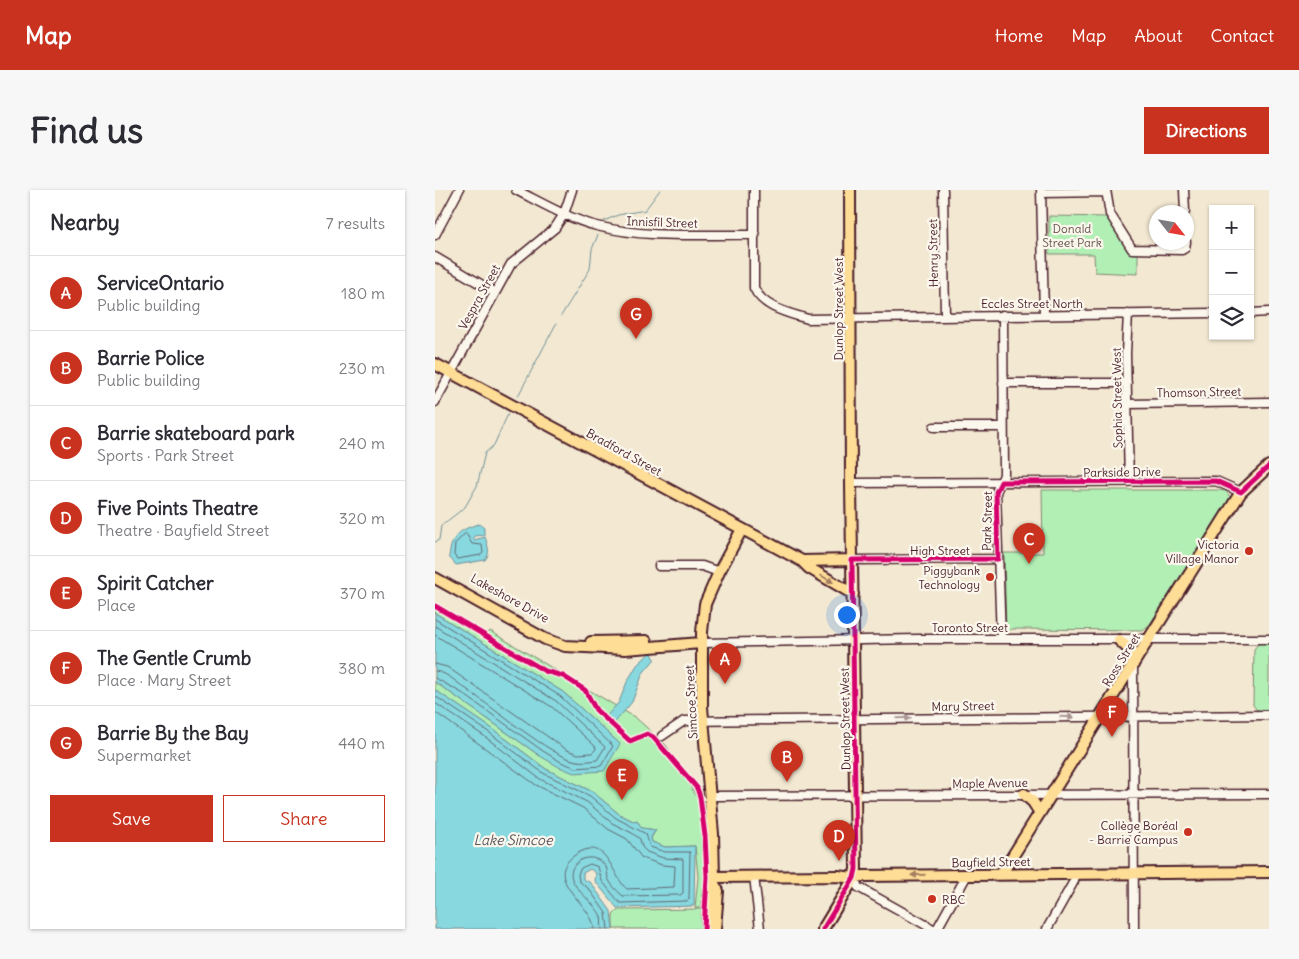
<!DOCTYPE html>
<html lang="en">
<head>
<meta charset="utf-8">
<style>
  body { margin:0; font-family:Delius,sans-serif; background:#f7f7f7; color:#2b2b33 }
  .controls { position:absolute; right:15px; top:15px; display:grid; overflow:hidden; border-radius:0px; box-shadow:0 1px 4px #0004 }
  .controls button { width:45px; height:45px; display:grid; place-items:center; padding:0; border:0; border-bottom:1px solid #e1e1e2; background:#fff; color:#2b2b33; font:25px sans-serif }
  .compass { position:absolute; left:714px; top:15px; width:45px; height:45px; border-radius:50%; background:#fff; box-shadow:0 1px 4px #0004; rotate:121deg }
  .you { position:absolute; left:411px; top:424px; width:18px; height:18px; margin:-12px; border:4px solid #fff; border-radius:50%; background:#1a73e8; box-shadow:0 0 0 8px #1a73e833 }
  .badge { display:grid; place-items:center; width:32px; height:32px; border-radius:50%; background:#c8321e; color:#fff; font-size:16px; font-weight:700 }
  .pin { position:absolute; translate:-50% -41px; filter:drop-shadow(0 1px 2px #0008) }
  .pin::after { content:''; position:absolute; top:26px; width:18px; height:15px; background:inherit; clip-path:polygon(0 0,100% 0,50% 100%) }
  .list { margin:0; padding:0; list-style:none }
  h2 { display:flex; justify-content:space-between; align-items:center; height:65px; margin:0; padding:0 20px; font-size:21px }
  h2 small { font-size:16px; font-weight:400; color:#7c7c81 }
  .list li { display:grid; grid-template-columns:32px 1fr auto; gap:15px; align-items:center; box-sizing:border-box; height:75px; padding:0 20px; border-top:1px solid #e1e1e2 }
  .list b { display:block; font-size:19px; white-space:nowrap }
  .list p { margin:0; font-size:16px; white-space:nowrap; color:#7c7c81 }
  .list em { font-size:16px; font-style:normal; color:#7c7c81 }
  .actions { display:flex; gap:10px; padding:15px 20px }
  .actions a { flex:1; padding:11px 0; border:1px solid #c8321e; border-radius:0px; text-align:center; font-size:18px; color:#c8321e }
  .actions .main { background:#c8321e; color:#fff }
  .icon { flex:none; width:28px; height:28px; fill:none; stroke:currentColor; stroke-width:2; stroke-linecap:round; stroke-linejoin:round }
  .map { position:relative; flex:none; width:834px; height:739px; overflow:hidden; border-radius:0px }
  header { display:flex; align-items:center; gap:30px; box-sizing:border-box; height:70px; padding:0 25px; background:#c8321e; color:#fff }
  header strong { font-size:24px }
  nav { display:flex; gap:28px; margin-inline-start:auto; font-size:18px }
  .intro { display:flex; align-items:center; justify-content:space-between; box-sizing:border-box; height:120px; padding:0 30px }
  h1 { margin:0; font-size:35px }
  .button { padding:12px 22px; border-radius:0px; background:#c8321e; color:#fff; font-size:18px; font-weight:700 }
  main { display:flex; gap:30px; padding:0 30px }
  aside { flex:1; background:#fff; border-radius:0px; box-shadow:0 1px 4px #0004 }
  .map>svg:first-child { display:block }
  .green { fill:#b1efb5; stroke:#7e8770 }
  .water { fill:#87d8df; stroke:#6f8e97 }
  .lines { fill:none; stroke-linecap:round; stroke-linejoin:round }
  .shore { stroke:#626973; stroke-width:1 }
  .stream { stroke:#6f8e97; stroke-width:1 }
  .minor-casing { stroke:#4a1f2b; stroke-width:11 }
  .major-casing { stroke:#4a1f2b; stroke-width:14 }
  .minor { stroke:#fbf7ec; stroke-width:8 }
  .major { stroke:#fedd96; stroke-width:10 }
  .cycleway-casing { stroke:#fbf7ec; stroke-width:8 }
  .cycleway { stroke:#d6006c; stroke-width:5 }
  .oneway { fill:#a47e60 }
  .oneway2 { fill:#ab9695 }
  .poi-dot { fill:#c8321e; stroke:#fbf7ec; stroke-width:2 }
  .labels { text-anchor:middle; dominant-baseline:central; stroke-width:4.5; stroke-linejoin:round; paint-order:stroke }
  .street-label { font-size:12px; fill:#4a1f2b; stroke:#fbf7ec }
  .park-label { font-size:12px; fill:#64534e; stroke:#fbf7ec }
  .poi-label { font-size:12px; fill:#4a1f2b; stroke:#fbf7ec; text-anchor:end }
  .water-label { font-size:14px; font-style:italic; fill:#5c5661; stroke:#fbf7ec }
</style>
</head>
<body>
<header>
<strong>Map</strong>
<nav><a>Home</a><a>Map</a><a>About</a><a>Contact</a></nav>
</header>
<div class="intro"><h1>Find us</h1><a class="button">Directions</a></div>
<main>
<aside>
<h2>Nearby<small>7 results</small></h2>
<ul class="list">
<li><span class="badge">A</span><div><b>ServiceOntario</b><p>Public building</p></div><em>180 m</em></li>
<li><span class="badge">B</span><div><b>Barrie Police</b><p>Public building</p></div><em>230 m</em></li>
<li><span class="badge">C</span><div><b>Barrie skateboard park</b><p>Sports · Park Street</p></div><em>240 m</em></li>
<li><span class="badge">D</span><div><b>Five Points Theatre</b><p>Theatre · Bayfield Street</p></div><em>320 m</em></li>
<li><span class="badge">E</span><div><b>Spirit Catcher</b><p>Place</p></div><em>370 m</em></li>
<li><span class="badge">F</span><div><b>The Gentle Crumb</b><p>Place · Mary Street</p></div><em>380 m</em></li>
<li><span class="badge">G</span><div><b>Barrie By the Bay</b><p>Supermarket</p></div><em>440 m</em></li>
</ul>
<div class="actions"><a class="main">Save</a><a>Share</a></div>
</aside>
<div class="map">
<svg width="834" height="739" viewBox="0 0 834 739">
  <rect width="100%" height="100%" fill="#f3e9d2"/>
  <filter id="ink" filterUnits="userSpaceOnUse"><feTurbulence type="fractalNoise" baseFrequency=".02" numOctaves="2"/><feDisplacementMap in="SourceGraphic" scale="10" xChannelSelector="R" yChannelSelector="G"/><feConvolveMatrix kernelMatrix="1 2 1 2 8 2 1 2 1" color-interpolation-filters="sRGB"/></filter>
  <g filter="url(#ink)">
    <path class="green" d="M614 26 672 27 694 62 703 63V84L660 82 659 64H614Z
      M607 300H782L791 301 795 307 768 355 763 359 715 434 708 440 577 439 571 442 569 363H608Z
      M0 414 52 445 55 441 201 528 231 555 252 588 266 617 270 679 269 718H260L263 687 260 656 230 657 217 652 216 648 221 640 207 638 202 631 200 632 184 624 158 602 111 579 55 537 0 500V492L105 566 185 554 128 502 0 423Z
      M824 453H834V521L822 520 818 515 819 459Z
      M269 719 267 739H178V725L183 720Z"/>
    <path class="water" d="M44 334 49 338V345L39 346V350L50 347C53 356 56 363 50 370L21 375 14 367C16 346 25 339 44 334Z
      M0 423 128 502 185 554 169 581 139 583 124 577 105 566 0 492Z
      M216 462 220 469 208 483 197 512 177 536 169 529 184 512 192 492 202 475Z
      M0 500 55 537 111 579 158 602 184 624 200 632 202 631 207 638 221 640 216 647 217 652 230 657 260 656 259 716 182 718 160 691 161 683 155 679 148 683V689L156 693 176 721 178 739H0Z"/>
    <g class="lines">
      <path class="shore" d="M31 343 37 354 47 355 48 363 46 365 22 369 19 365 20 354Z
        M0 429 125 506 178 556 166 576 141 578 126 572 108 561 27 503 0 488
        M0 436 121 511 170 557 162 570C155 571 148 572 142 571 118 568 51 512 27 496 19 490 10 482 0 481
        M0 445 117 517 160 556 161 559 157 563 143 564 132 560 12 477 0 474
        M0 506 52 541 108 583 155 606 181 628 211 644 215 657 230 662H255L254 709 252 711 185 713 167 691 163 677 155 674 146 678 143 684 144 691 154 699 171 723 173 739
        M0 513 49 546 105 589 152 612 177 633 197 643 205 649 207 657 212 662 228 668 248 669V703L245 705 188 706C183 702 175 694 173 688 172 685 173 681 171 677 165 668 153 665 144 671 119 690 161 710 166 727 167 731 166 736 167 739
        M0 522 101 595 148 618 173 639 192 649 207 668 227 675 240 676 239 697 192 699C177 687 172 643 140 665 105 690 159 714 159 739"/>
      <path class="stream" d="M169 31 183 25 210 20 225 0
        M126 126 155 79 157 59 163 45
        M83 206 121 134
        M0 352 4 350 6 336 30 317 42 296 50 263 59 255 73 224"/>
      <g class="minor-casing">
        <path id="minor" d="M81 0C107 13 134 29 162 36 213 49 268 44 320 45
          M319 0V98C328 118 354 123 373 129L778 123
          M508 0 510 126
          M606 0 609 124
          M671 0 675 24 697 59 747 60 750 58 751 52
          M749 0 750 22
          M606 3 671 2
          M0 45 24 0
          M0 67 59 102
          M815 123 834 122
          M693 124 691 163 694 292
          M568 193H692
          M0 212 76 74 120 38 129 24 137 0
          M693 214 834 212
          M499 237H568
          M416 293 781 291 806 302
          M417 370 563 369
          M224 376H267L284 382
          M566 449 561 302 569 285 568 125
          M266 453 482 449H834
          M698 475 699 739
          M227 546 249 531 834 525
          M276 606 834 604
          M319 686 325 739
          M419 688 423 697 498 739
          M502 739 532 685
          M612 739 639 691 640 684"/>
      </g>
      <g class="major-casing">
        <path id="major" d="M0 174 367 371 374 378 418 404
          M367 371 417 370
          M0 388 110 449 130 456 190 459 266 453
          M684 450 696 461 698 475
          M156 452 211 451
          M589 604 598 612 605 623
          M567 683 806 302 834 276
          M279 687 403 686 419 688 427 686 834 682
          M278 692 283 701 280 739
          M272 739 274 703 279 687 278 644 267 517V442L270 414 284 382 307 339
          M388 739 419 688 421 679 416 293 415 0"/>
      </g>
      <use href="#minor" class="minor"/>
      <use href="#major" class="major"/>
      <g class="cycleway-casing">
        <path id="cycleway" d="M0 416 110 481 128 486 150 500 161 520 195 551 212 544 218 547 262 598 265 607 270 646 272 687 269 739
          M388 739 419 688 421 679 417 370 563 369 561 302 566 292 781 291 806 302 834 276"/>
      </g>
      <use href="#cycleway" class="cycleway"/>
    </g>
    <defs><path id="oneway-solid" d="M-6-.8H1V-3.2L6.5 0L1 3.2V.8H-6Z" transform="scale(1.25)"/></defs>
    <g class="oneway">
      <use href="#oneway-solid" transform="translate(392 389) rotate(30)"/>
      <use href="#oneway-solid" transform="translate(483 685) rotate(179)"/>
    </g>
    <g class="oneway2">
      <use href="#oneway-solid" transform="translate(632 527) rotate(1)"/>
      <use href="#oneway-solid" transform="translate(469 528) rotate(-1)"/>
    </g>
  </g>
  <g class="poi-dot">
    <circle cx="814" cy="361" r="5"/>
    <circle cx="555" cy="387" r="5"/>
    <circle cx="753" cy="642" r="5"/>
    <circle cx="497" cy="709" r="5"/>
  </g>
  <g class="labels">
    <g class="street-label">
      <text transform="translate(227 32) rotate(2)">Innisfil Street</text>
      <text transform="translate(498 63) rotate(-91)">Henry Street</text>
      <text transform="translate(44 107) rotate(-61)">Vespra Street</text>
      <text x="597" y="113">Eccles Street North</text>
      <text transform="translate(403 119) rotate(-90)">Dunlop Street West</text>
      <text transform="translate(764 202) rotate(-1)">Thomson Street</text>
      <text transform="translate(682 208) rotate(-91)">Sophia Street West</text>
      <text transform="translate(189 262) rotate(29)">Bradford Street</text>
      <text transform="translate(687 282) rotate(-1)">Parkside Drive</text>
      <text transform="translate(552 331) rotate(-89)">Park Street</text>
      <text x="505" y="360">High Street</text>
      <text transform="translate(75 408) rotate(29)">Lakeshore Drive</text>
      <text x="535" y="437">Toronto Street</text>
      <text transform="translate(686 470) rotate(-58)">Ross Street</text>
      <text transform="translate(256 512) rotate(-93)">Simcoe Street</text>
      <text transform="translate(528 516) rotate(-1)">Mary Street</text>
      <text transform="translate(410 529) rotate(-91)">Dunlop Street West</text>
      <text transform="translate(555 593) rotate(-1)">Maple Avenue</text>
      <text transform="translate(556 672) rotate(-1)">Bayfield Street</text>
    </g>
    <g class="park-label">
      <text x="637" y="38">Donald<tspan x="637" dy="14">Street Park</tspan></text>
    </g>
    <g class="poi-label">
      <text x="804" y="354">Victoria<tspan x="804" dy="14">Village Manor</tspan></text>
      <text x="545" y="380">Piggybank<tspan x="545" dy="14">Technology</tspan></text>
      <text x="743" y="635">Collège Boréal<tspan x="743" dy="14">- Barrie Campus</tspan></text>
      <text x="507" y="709" text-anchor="start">RBC</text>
    </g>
    <g class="water-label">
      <text x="78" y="650">Lake Simcoe</text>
    </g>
  </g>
</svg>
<div class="controls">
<button>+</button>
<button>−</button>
<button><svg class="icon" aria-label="layers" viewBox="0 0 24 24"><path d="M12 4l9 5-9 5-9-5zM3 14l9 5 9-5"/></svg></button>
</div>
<svg class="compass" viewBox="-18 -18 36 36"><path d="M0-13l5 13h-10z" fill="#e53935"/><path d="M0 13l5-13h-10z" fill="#7c7c81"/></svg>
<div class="you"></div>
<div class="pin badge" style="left:290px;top:494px">A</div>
<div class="pin badge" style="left:352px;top:592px">B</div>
<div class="pin badge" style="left:594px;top:374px">C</div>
<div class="pin badge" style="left:404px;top:671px">D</div>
<div class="pin badge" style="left:187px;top:610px">E</div>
<div class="pin badge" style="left:677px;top:547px">F</div>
<div class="pin badge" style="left:201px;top:149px">G</div>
</div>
</main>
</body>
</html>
